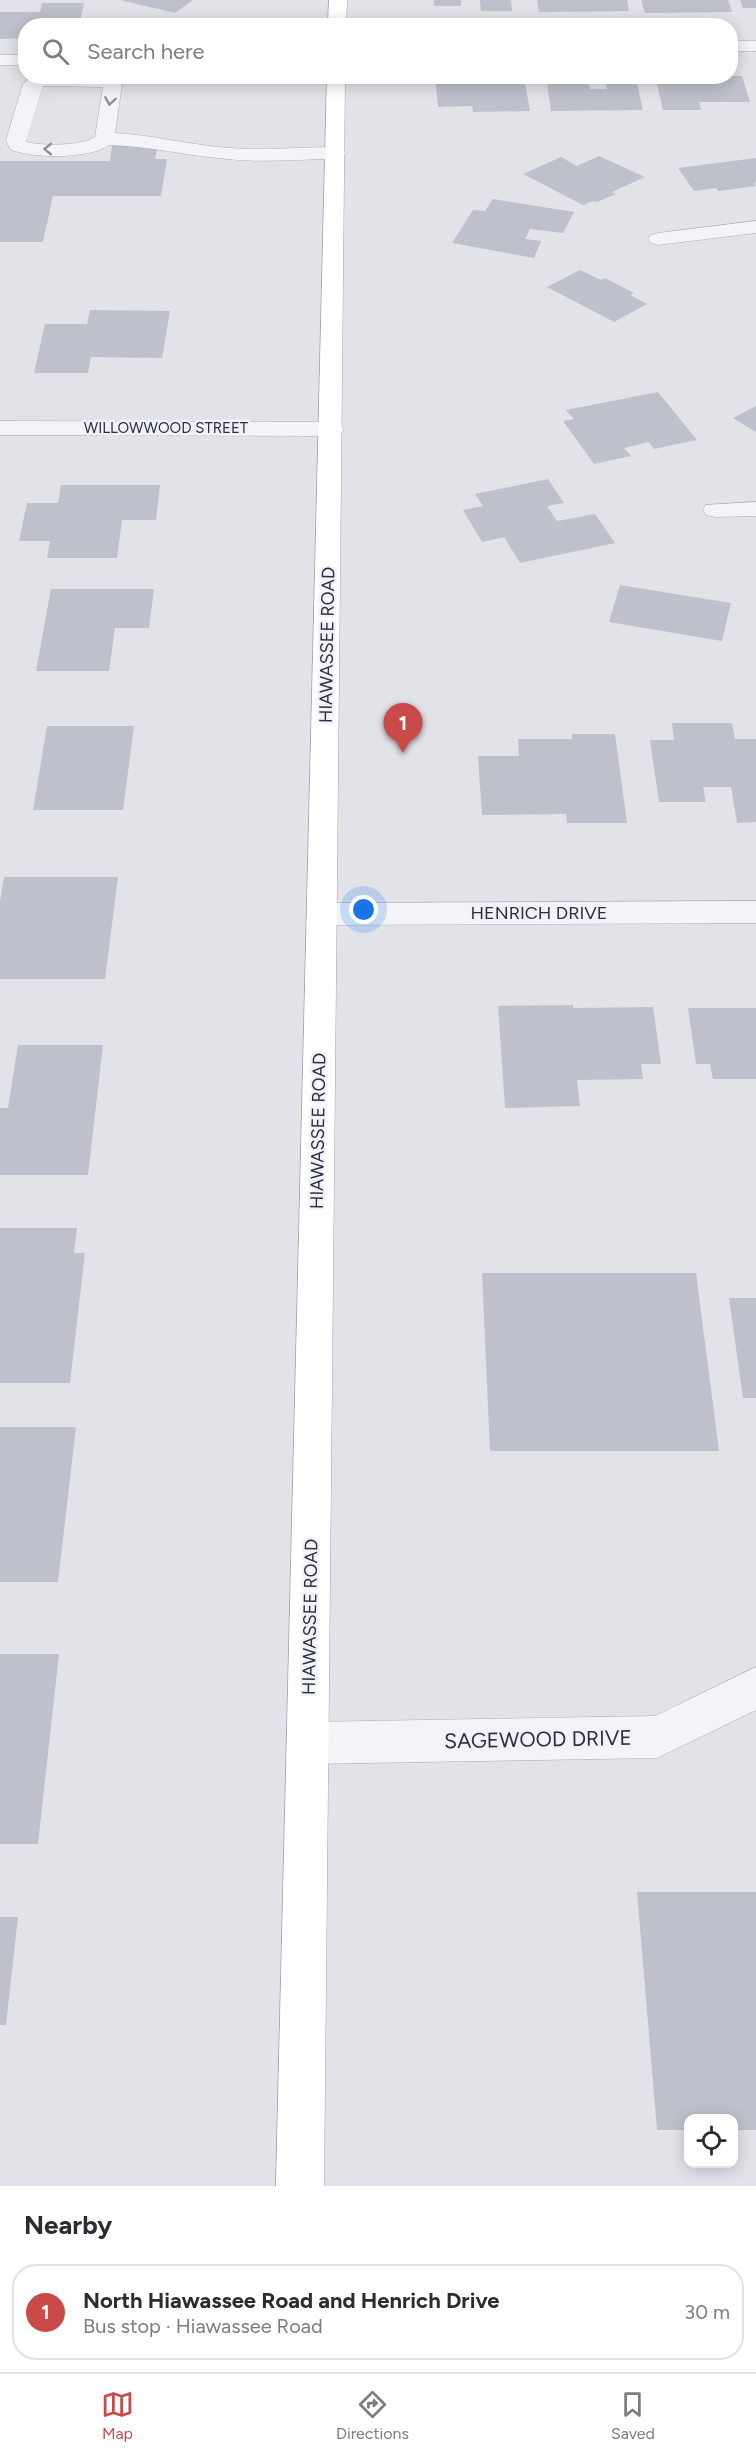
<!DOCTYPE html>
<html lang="en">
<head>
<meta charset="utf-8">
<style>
  body { margin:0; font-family:Figtree,sans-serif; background:#f7f7f7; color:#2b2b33 }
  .controls { position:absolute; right:18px; bottom:18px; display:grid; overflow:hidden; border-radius:12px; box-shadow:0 3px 15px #0003 }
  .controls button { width:54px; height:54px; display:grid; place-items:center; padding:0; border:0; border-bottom:2px solid #e1e1e2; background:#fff; color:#2b2b33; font:30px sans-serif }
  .you { position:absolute; left:364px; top:910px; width:21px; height:21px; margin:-15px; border:4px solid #fff; border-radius:50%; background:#1a73e8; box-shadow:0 0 0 9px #1a73e833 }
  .badge { display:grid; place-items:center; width:39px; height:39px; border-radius:50%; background:#ca4a4a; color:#fff; font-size:20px; font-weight:700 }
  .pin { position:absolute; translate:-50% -50px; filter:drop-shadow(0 2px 3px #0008) }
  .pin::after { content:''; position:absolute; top:32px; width:21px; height:18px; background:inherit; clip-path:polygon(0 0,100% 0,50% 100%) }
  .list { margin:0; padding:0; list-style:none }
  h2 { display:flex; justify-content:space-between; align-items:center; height:78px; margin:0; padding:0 24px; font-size:26px }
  h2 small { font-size:20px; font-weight:400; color:#7c7c81 }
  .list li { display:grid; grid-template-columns:39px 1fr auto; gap:18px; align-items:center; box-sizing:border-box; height:96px; margin:0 12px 12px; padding:0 12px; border:2px solid #e1e1e2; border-radius:24px }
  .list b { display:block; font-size:22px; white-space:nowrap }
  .list p { margin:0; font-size:20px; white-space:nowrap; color:#7c7c81 }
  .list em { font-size:20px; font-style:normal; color:#7c7c81 }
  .icon { flex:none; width:33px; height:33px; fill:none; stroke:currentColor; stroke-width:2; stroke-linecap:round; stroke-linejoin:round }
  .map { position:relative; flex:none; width:756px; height:2186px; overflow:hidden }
  .search { position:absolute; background:#fff; box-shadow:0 3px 15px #0003; left:18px; right:18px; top:18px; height:66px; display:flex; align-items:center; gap:15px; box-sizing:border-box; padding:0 21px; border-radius:24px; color:#7c7c81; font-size:22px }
  .sheet { height:186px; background:#fff }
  nav { display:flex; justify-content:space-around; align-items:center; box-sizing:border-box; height:84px; border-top:2px solid #e1e1e2; background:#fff; font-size:16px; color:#7c7c81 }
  nav a { display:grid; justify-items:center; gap:3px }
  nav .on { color:#ca4a4a }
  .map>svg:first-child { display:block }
  .building { fill:#bec1cc }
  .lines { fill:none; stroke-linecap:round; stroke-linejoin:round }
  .minor-casing { stroke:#aaadb6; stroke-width:1 }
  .major-casing { stroke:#a0a5b4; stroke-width:1 }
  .minor { fill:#f3f4f7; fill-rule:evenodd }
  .major { fill:#fff; fill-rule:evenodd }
  .oneway { stroke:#8e919c }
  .labels { text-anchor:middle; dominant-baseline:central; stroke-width:5; stroke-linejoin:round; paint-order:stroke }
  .far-street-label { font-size:15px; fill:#2a2e40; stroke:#f0f2f7 }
  .street-label { font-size:18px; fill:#2a2e40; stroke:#f0f2f7 }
  .near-street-label { font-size:21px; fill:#2a2e40; stroke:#f0f2f7 }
</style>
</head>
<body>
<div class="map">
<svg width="756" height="2186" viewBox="0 0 756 2186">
  <rect width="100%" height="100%" fill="#e1e3e9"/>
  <path class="building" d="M120 0H193L175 13Z
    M434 0H461V6H434Z
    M480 0H511L512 11H481Z
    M537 0H627L629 11 539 12Z
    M641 0H728L732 12 645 13Z
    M740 0H756V8H743Z
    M42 3H84L79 26H26V38L0 39V12H40Z
    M546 76H588L590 89H607L606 83H637L643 110 551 111Z
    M655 76H693L694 81H717L716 76H742L750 102H699L701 110H663Z
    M435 77H524L530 111 473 112 472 106 438 107Z
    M112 145H158L155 159H167L161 196H53L43 242H0V161H110Z
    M599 156 645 177 612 192 616 194 597 202 593 201 583 205 523 174 561 157 577 166Z
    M756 158V182L754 183 756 186 719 191 716 188 694 191 678 168Z
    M493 199 574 212 563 233 530 229 525 239 541 241 534 258 452 243 473 210 485 211Z
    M580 270 601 280 605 278 634 293 630 295 647 304 614 322 547 287Z
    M90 310 170 311 162 358 91 357 88 373H34L45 324H87Z
    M658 392 697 440 654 449 649 442 624 448 631 456 594 464 563 421 574 419 566 410Z
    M756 406V432L733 418Z
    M548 479 564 503 547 506 557 521 595 514 615 543 520 563 504 537 482 542 463 510 483 506 475 494Z
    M61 485H160L156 520H122L117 558H47L50 541H19L27 503H58Z
    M620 585 731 603 722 641 609 622Z
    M51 589H154L149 628H115L109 671H36Z
    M672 723H732L735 739H756V822L737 823 731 787H703L706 802H659L650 740H674Z
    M47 726H134L123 810H33Z
    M572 734H615L627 823H567L566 814 482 815 478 756H519L518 739H572Z
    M4 877H118L105 979H0V901Z
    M573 1005V1008L653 1007 661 1064H641L643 1079 577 1080 580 1106 505 1108 498 1006Z
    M688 1008H756V1079H713L710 1064H696Z
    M18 1045H103L88 1175H0V1108H8Z
    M0 1228H77L74 1253H85L70 1383H0Z
    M482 1273H696L719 1451H490Z
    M729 1298H756V1398H743Z
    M0 1427H76L58 1582H0Z
    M0 1654H59L38 1844H0Z
    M637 1892H756V2130H734V2118H688V2130H657Z
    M0 1917H18L6 2025H0Z"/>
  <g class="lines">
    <g class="minor-casing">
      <path id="minor" d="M730 41H756V51H730Z
        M0 55H26V65H0Z
        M32 76H110L120 80 122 84 115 133C153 135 190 145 229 148 264 151 300 147 335 147L342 149 345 153 342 157 335 159C300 159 263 163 228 159 188 156 149 146 109 145 91 159 30 159 10 149L6 140 23 84ZM43 86 103 87 95 137C83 146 41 146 26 142Z
        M756 221V233L658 245 651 243 648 239 651 235 658 233Z
        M0 421 332 422 340 424 344 429 340 434 332 436 0 435Z
        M756 502V516L715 517 706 515 703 510 706 505Z
        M756 901V923L322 925 311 922 307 914 311 906 322 903Z
        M756 1667V1710L657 1758 308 1764 293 1758 287 1743 293 1728 308 1722 655 1716Z"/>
    </g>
    <g class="major-casing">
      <path id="major" d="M329 0H347L346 26H328Z
        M327 76H345L324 2186H276Z"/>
    </g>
    <use href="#minor" class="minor"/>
    <use href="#major" class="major"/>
  </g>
  <defs><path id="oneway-chevron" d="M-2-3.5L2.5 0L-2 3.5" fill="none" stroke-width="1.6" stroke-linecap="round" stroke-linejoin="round" transform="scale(1.5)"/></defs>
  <g class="oneway">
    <use href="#oneway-chevron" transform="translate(110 101) rotate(99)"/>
    <use href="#oneway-chevron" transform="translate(48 149) rotate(-179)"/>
  </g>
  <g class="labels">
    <g class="far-street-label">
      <text x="166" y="428">WILLOWWOOD STREET</text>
    </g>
    <g class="street-label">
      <text transform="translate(327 645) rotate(-89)">HIAWASSEE ROAD</text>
      <text x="539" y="913">HENRICH DRIVE</text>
      <text transform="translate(318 1131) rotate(-89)">HIAWASSEE ROAD</text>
      <text transform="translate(310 1617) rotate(-89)">HIAWASSEE ROAD</text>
    </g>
    <g class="near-street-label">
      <text transform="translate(538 1739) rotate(-1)">SAGEWOOD DRIVE</text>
    </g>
  </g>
</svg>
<div class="controls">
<button><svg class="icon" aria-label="locate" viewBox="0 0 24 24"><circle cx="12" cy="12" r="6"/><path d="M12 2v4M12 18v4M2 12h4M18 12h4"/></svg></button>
</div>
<div class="you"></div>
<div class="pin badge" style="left:403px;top:753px">1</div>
<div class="search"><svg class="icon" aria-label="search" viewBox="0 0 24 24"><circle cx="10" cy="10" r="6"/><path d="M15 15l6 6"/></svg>Search here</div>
</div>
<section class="sheet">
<h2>Nearby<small></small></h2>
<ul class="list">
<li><span class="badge">1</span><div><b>North Hiawassee Road and Henrich Drive</b><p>Bus stop · Hiawassee Road</p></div><em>30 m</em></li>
</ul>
</section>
<nav>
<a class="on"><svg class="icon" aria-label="map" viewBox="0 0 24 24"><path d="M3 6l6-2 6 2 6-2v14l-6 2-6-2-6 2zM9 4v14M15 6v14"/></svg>Map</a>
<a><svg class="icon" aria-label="directions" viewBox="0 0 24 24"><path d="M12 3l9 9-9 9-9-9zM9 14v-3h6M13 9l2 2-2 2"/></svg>Directions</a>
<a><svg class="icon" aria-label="saved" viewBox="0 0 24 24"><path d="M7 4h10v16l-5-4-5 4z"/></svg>Saved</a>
</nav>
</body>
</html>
